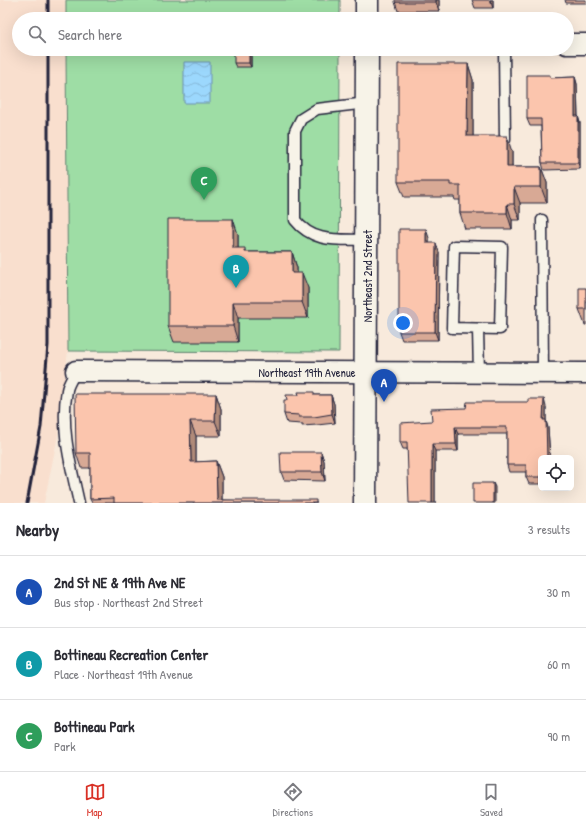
<!DOCTYPE html>
<html lang="en">
<head>
<meta charset="utf-8">
<style>
  body { margin:0; font-family:"Patrick Hand",sans-serif; background:#f2f2f3; color:#2b2b33 }
  .controls { position:absolute; right:12px; bottom:12px; display:grid; overflow:hidden; border-radius:6px; box-shadow:0 4px 16px #0002 }
  .controls button { width:36px; height:36px; display:grid; place-items:center; padding:0; border:0; border-bottom:1px solid #e1e1e2; background:#fff; color:#2b2b33; font:20px sans-serif }
  .you { position:absolute; left:403px; top:323px; width:14px; height:14px; margin:-10px; border:3px solid #fff; border-radius:50%; background:#1a73e8; box-shadow:0 0 0 6px #1a73e833 }
  .badge { display:grid; place-items:center; width:26px; height:26px; border-radius:50%; background:#d93025; color:#fff; font-size:13px; font-weight:700 }
  .pin { position:absolute; translate:-50% -33px; filter:drop-shadow(0 1px 2px #0008) }
  .pin::after { content:''; position:absolute; top:21px; width:14px; height:12px; background:inherit; clip-path:polygon(0 0,100% 0,50% 100%) }
  .list { margin:0; padding:0; list-style:none }
  h2 { display:flex; justify-content:space-between; align-items:center; height:52px; margin:0; padding:0 16px; font-size:17px }
  h2 small { font-size:13px; font-weight:400; color:#7c7c81 }
  .list li { display:grid; grid-template-columns:26px 1fr auto; gap:12px; align-items:center; box-sizing:border-box; height:72px; padding:0 16px; border-top:1px solid #e1e1e2 }
  .list b { display:block; font-size:15px; white-space:nowrap }
  .list p { margin:0; font-size:13px; white-space:nowrap; color:#7c7c81 }
  .list em { font-size:13px; font-style:normal; color:#7c7c81 }
  .icon { flex:none; width:22px; height:22px; fill:none; stroke:currentColor; stroke-width:2; stroke-linecap:round; stroke-linejoin:round }
  .map { position:relative; flex:none; width:586px; height:503px; overflow:hidden }
  .search { position:absolute; background:#fff; box-shadow:0 4px 16px #0002; left:12px; right:12px; top:12px; height:44px; display:flex; align-items:center; gap:10px; box-sizing:border-box; padding:0 14px; border-radius:22px; color:#7c7c81; font-size:15px }
  .sheet { height:268px; background:#fff }
  nav { display:flex; justify-content:space-around; align-items:center; box-sizing:border-box; height:56px; border-top:1px solid #e1e1e2; background:#fff; font-size:11px; color:#7c7c81 }
  nav a { display:grid; justify-items:center; gap:2px }
  nav .on { color:#d93025 }
  .map>svg:first-child { display:block }
  .built { fill:#f9dfce }
  .green { fill:#9edda5; stroke:#608070 }
  .water { fill:url(#water-waves); stroke:#6b8faf }
  .lines { fill:none; stroke-linecap:round; stroke-linejoin:round }
  .lane-casing { stroke:#22223b; stroke-width:13 }
  .street-casing { stroke:#22223b; stroke-width:23 }
  .secondary-casing { stroke:#22223b; stroke-width:25 }
  .lane { stroke:#f7f3e8; stroke-width:10 }
  .street { stroke:#f7f3e8; stroke-width:20 }
  .secondary { stroke:#f7f3e8; stroke-width:22 }
  .rail { stroke:#22223b; stroke-width:3 }
  .wall { fill:#d8a995; stroke:#22223b }
  .shaded-wall { fill:#b08a79; stroke:#22223b }
  .building { fill:#fbc5ad; stroke:#22223b }
  .labels { text-anchor:middle; dominant-baseline:central; stroke-width:3.5; stroke-linejoin:round; paint-order:stroke }
  .street-label { font-size:12px; fill:#22223b; stroke:#f7f3e8 }
</style>
</head>
<body>
<div class="map">
<svg width="586" height="503" viewBox="0 0 586 503">
  <defs>
    <pattern id="water-waves" width="16" height="10" patternUnits="userSpaceOnUse"><rect width="16" height="10" fill="#9cd8fd"/><path d="M0 5q4-4 8 0t8 0" fill="none" stroke="#86b9da"/></pattern>
  </defs>
  <rect width="100%" height="100%" fill="#f8eadc"/>
  <filter id="ink" filterUnits="userSpaceOnUse"><feTurbulence type="fractalNoise" baseFrequency=".025" numOctaves="2"/><feDisplacementMap in="SourceGraphic" scale="8" xChannelSelector="R" yChannelSelector="G"/><feConvolveMatrix kernelMatrix="1 2 1 2 8 2 1 2 1" color-interpolation-filters="sRGB"/></filter>
  <g filter="url(#ink)">
    <path class="built" d="M0 0H66V19H19V49H66L68 351 58 435 44 503H0Z"/>
    <path class="green" d="M66 0H340V19H66Z
      M66 49H340L339 352 68 351Z"/>
    <path class="water" d="M184 62H210V103H184Z"/>
    <g class="lines">
      <g class="lane-casing">
        <path id="lane" d="M504 49 505 140
          M542 220 543 373
          M367 240C339 239 314 244 295 220V131L301 119 317 109 367 103
          M454 246 502 247 500 329 452 328Z
          M478 329 479 374
          M76 371C73 377 68 384 67 390 60 428 71 466 79 503"/>
      </g>
      <g class="street-casing">
        <path id="street" d="M567 44H586
          M76 371 586 373"/>
      </g>
      <g class="secondary-casing">
        <path id="secondary" d="M367 0V19
          M365 503 367 49"/>
      </g>
      <use href="#lane" class="lane"/>
      <use href="#street" class="street"/>
      <use href="#secondary" class="secondary"/>
      <path class="rail" d="M48 0V19
        M27 503 41 427 48 345V49"/>
    </g>
    <path class="wall" d="M439 0V11H398L395 2Z
      M472 0H493V8H475Z
      M565 0H586V3H566Z
      M251 51V67H236L234 63Z
      M468 64 473 80V136L512 152V167H541L547 183V203H520V220H512V229H465L460 213V200H455L454 197H404L398 182Z
      M575 77 577 84 578 116 580 123V169L544 170 542 163 541 126H530L527 119 551 78Z
      M238 234V248L246 252H292L297 268V273L308 288V318H238V342H174L168 326Z
      M429 238V243L439 252 438 340H402L399 332Z
      M586 288V325H585L579 309Z
      M216 394 221 409V436H196V462L216 461 222 477V500L317 503H92L90 499V468H81L76 453Z
      M315 395H331L334 404 335 423 317 425 302 426V424L287 423 284 414 287 400Z
      M546 407V421L548 428 550 458H541V484H529L526 477V472H509L507 465V434H458V451H435V503L407 449H403L400 442 432 421Z
      M321 452 324 461 325 481 284 480 281 472Z"/>
    <path class="shaded-wall" d="M436 0H439V11L436 2Z
      M490 0H493V8Z
      M249 49H250L251 51V67L249 63Z
      M468 64 473 80V152L467 136Z
      M575 77 577 84 578 123 575 116Z
      M578 116 580 123V169L578 163Z
      M507 136 512 152V183L507 167Z
      M541 167 547 183V203L541 187Z
      M514 187 520 203V220L514 204Z
      M507 204 512 220V229L507 213Z
      M233 219 238 234V264L233 248Z
      M426 229 429 238V252L426 243Z
      M436 243 439 252 438 340 435 332Z
      M292 252 297 268V288L292 273Z
      M302 273 308 288V318L302 302Z
      M233 302 238 318V342L233 326Z
      M216 394 221 409V436L215 421Z
      M331 395 334 404 335 423 332 414Z
      M544 399 546 407V421L548 428 550 458H547L543 420Z
      M190 421 196 436V477L191 462Z
      M455 427 458 434V451L456 444Z
      M432 444 435 451V503H432Z
      M321 452 324 461 325 481 322 472Z
      M216 461 222 477V503L217 500Z
      M493 483 495 487V503H493Z"/>
    <path class="building" d="M395 0H436V2H395Z
      M234 49H249V63H234Z
      M398 64H468L467 136H507V167H541V187H514V204H507V213H460V185H450V182H398Z
      M527 75H550V78L575 77V116H578V163H542L541 119H527Z
      M168 219H233V248H245V252H292V273H302V302H233V326H168Z
      M399 229H426V243H436L435 332H399Z
      M579 288H586V309H579Z
      M298 392H314V395H331L332 414 314 417H299V415L284 414V400H287L286 395H299Z
      M75 394H216L215 421H190L191 462 216 461 217 500H316V503H114V498L90 499V453H76Z
      M528 399H544L543 420H546L547 458H541V477H526V465H507V427H455L456 444H432V503H409L407 442H400V423L432 421 431 409 466 408 467 402H528Z
      M280 452H321L322 472H281Z
      M473 483H493V503H473Z"/>
  </g>
  <g class="labels">
    <g class="street-label">
      <text transform="translate(367 276) rotate(-90)">Northeast 2nd Street</text>
      <text x="307" y="372">Northeast 19th Avenue</text>
    </g>
  </g>
</svg>
<div class="controls">
<button><svg class="icon" aria-label="locate" viewBox="0 0 24 24"><circle cx="12" cy="12" r="6"/><path d="M12 2v4M12 18v4M2 12h4M18 12h4"/></svg></button>
</div>
<div class="you"></div>
<div class="pin badge" style="left:384px;top:402px;background:#1a4fb4">A</div>
<div class="pin badge" style="left:236px;top:288px;background:#0f9aa8">B</div>
<div class="pin badge" style="left:204px;top:200px;background:#2e9e5b">C</div>
<div class="search"><svg class="icon" aria-label="search" viewBox="0 0 24 24"><circle cx="10" cy="10" r="6"/><path d="M15 15l6 6"/></svg>Search here</div>
</div>
<section class="sheet">
<h2>Nearby<small>3 results</small></h2>
<ul class="list">
<li><span class="badge" style="background:#1a4fb4">A</span><div><b>2nd St NE &amp; 19th Ave NE</b><p>Bus stop · Northeast 2nd Street</p></div><em>30 m</em></li>
<li><span class="badge" style="background:#0f9aa8">B</span><div><b>Bottineau Recreation Center</b><p>Place · Northeast 19th Avenue</p></div><em>60 m</em></li>
<li><span class="badge" style="background:#2e9e5b">C</span><div><b>Bottineau Park</b><p>Park</p></div><em>90 m</em></li>
</ul>
</section>
<nav>
<a class="on"><svg class="icon" aria-label="map" viewBox="0 0 24 24"><path d="M3 6l6-2 6 2 6-2v14l-6 2-6-2-6 2zM9 4v14M15 6v14"/></svg>Map</a>
<a><svg class="icon" aria-label="directions" viewBox="0 0 24 24"><path d="M12 3l9 9-9 9-9-9zM9 14v-3h6M13 9l2 2-2 2"/></svg>Directions</a>
<a><svg class="icon" aria-label="saved" viewBox="0 0 24 24"><path d="M7 4h10v16l-5-4-5 4z"/></svg>Saved</a>
</nav>
</body>
</html>
